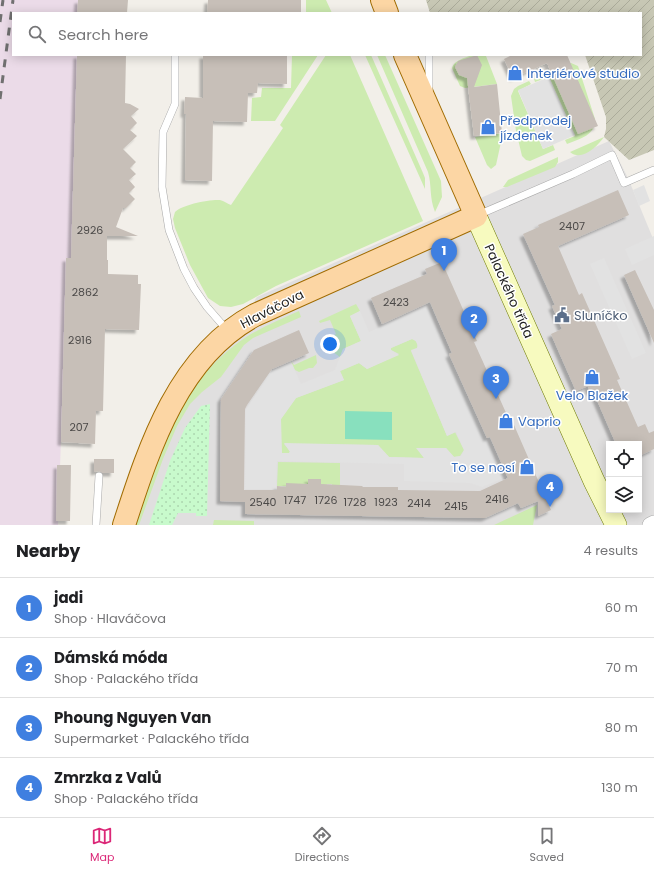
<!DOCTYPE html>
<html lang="en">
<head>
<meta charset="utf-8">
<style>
  body { margin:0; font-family:Poppins,sans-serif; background:#f6f6f6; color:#202124 }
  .controls { position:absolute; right:12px; bottom:12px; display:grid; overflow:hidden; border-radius:0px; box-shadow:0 2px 10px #0003 }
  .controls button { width:36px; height:36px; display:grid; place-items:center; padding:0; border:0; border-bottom:1px solid #e0e0e0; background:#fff; color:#202124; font:20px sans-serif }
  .you { position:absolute; left:330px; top:344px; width:14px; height:14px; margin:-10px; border:3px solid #fff; border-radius:50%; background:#1a73e8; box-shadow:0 0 0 6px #1a73e833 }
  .badge { display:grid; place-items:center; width:26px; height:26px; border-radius:50%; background:#db2777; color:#fff; font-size:13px; font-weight:700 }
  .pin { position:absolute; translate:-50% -33px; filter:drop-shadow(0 1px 2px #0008) }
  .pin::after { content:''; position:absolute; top:21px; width:14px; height:12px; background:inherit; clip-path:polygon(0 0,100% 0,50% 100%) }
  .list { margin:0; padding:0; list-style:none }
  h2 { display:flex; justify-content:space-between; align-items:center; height:52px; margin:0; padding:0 16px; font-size:17px }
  h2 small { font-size:13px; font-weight:400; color:#757577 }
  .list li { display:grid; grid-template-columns:26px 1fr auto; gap:12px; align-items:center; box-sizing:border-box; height:60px; padding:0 16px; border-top:1px solid #e0e0e0 }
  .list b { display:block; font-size:15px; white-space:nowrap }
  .list p { margin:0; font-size:13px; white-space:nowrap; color:#757577 }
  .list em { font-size:13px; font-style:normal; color:#757577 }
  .icon { flex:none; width:22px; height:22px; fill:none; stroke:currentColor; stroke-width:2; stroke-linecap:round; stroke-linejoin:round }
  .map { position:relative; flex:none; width:654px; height:525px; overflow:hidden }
  .search { position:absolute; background:#fff; box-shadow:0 2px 10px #0003; left:12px; right:12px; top:12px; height:44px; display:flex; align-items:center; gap:10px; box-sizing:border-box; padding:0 14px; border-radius:0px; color:#757577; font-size:15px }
  .sheet { height:292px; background:#fff }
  nav { display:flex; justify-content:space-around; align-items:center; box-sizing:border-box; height:56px; border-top:1px solid #e0e0e0; background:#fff; font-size:11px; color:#757577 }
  nav a { display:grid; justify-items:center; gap:2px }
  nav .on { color:#db2777 }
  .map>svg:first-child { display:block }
  .residential { fill:#e0dfdf; fill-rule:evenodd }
  .railway { fill:#ebdbe8 }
  .construction { fill:url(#construction-furrows) }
  .grass { fill:#cdebb0 }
  .park { fill:url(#park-dots) }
  .pitch { fill:#88e0be }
  .parking { fill:#e2e2e2; fill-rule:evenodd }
  .building { fill:#c7bfb8; filter:url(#shadow) }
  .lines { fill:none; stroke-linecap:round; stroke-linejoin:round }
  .lane-casing { stroke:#a9a9a9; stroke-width:8 }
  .street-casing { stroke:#a9a9a9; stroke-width:16 }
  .secondary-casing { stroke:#707d05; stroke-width:22 }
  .primary-casing { stroke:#a06b00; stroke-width:24 }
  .lane { stroke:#fff; stroke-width:7 }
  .street { stroke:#fff; stroke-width:15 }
  .secondary { stroke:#f7fabf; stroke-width:21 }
  .primary { stroke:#fcd6a4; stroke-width:22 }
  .rail { stroke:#707070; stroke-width:3; stroke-dasharray:8 8; stroke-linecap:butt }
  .labels { text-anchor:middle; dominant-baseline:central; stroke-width:3; stroke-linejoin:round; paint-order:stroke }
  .number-label { font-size:11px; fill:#4b4948 }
  .shop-label { font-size:13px; fill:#366cbe; stroke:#fff; text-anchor:start }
  .street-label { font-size:13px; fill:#222; stroke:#fff }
  .service-label { font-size:13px; fill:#4e5e75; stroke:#fff; text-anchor:start }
</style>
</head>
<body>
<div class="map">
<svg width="654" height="525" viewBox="0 0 654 525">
  <defs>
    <pattern id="construction-furrows" width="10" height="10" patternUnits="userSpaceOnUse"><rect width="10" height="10" fill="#c7c7b4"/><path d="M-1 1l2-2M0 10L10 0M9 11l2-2" fill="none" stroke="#abab9a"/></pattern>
    <pattern id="park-dots" width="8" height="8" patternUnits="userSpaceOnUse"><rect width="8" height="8" fill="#c8facc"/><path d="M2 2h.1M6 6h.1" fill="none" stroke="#acd6af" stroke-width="1.8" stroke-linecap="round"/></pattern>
    <filter id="shadow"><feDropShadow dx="-3.5" dy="3.5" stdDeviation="1" flood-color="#0004"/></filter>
  </defs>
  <rect width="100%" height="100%" fill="#f2efe9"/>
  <path class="residential" d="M609 141 628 178 654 241V525H134L138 511 169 433 195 385 257 297ZM609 444H639V510H609Z"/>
  <path class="railway" d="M0 0H86V13H13V55H85L80 259 64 352 58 525H0Z"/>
  <path class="construction" d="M426 0H654V150L629 160 604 137 606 129V117L585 55H641V13H430Z"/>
  <path class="grass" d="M306 0H326L332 13H306Z
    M292 55H318L275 121H251L252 98 261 97 262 88H291Z
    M326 55H350L423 221 276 286 243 304 231 307 220 306 208 298 190 265 175 228 173 219 175 212C181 205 210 199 220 200 224 201 228 204 231 205L283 128 280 125Z
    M365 55H371L423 173 425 178V189Z
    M377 55H385L441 181 442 197 435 212C429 197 432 186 428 172Z
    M472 55H485L486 56 497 84 465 88 460 86 452 68C454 60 465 58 472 55Z
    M571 63 578 66 595 119C595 136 581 138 567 144L565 140 575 136 549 77 535 82 534 79Z
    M529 81 531 84 518 91 543 149 553 145 555 150 530 161 526 160 522 156 516 131 511 96 514 89 518 86Z
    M503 133 496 165 491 169 487 165 475 137Z
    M604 137C597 147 581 162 570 152Z
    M558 157V162L555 167 507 187H503L508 180Z
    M356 304 360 311 350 316 361 341 343 349 340 357 333 352 327 339 336 334 330 320 320 323 319 321Z
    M299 311 301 317 253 338 244 345 221 377 202 392 190 404 177 426 163 459 139 525H134C140 506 148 487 155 468 175 418 191 379 235 345 254 330 277 321 299 311Z
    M412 339C416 340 418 344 417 348L411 351 447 436 455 432 464 450 460 456 454 457 446 448H417L424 458 389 457 378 445 284 444 290 451 289 453H281V419L296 398 344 380 340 371 359 363 367 369 399 354 391 350V348Z
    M316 355 317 363 313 368H309L299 372 295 370 291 361 294 365Z
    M278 462 340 463V488H332V484H327L326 487H321V479L308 487 277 486Z
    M537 505 533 525H494Z
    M214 520 254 521V525H213Z"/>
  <path class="park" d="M210 404 207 516H196V513H178L172 525H149L170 461 185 428 201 406Z"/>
  <path class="pitch" d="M345 411 392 412V440L345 439Z"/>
  <path class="parking" d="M549 77 575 135 543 149 518 90Z
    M644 185 650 201 639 206 633 190Z
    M654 236V255L632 265 625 249Z
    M604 258 646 353 632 359 590 264Z
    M427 306 504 478 482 487 470 483 404 481V464L277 461 276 489H245L246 410 248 406 270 372 273 370 291 362 301 384 335 370 343 349 361 341 350 316 360 311 369 332ZM412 339 416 341 418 346 417 348 411 350 447 436 456 432 464 450 461 456 454 457 446 448H416L424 458 389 457 378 445 284 443 290 452 289 453H282L281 419 296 398 344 380 340 371 359 363 367 369 399 355 391 350V348Z"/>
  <path class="building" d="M78 0H128L127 13H77Z
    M208 0H301V13H207Z
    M77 55H126L125 103 130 104 139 109 131 116 137 123 130 130 137 136 123 149 136 162 130 168 136 174 129 180 135 187 129 193 135 199 126 208H123L116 227 138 236H107V260H108V274L138 275V284H141L139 330 105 329 103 411H96L95 444 61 442 66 258H71Z
    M203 55H287V84L258 83 257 93H248L247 122 213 121 212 181 185 180 186 114H184L185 97 203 98Z
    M477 55 482 65 474 87 497 84 502 133 474 136 467 78 459 75 455 67 458 61Z
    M512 55H567L598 126 578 134 547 63 513 78 504 59Z
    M618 190 629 215 558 246 579 295 582 293 620 379 617 380 638 427 645 424 649 433 654 431V449L639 456V444H616L593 391 590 392 588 386 576 391 551 334 562 329 552 306 555 305 523 234 539 227 538 225Z
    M442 262 477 341 474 342 512 426 514 425 551 510 538 516V501L521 508 518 503 485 518 245 514V502L220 501 221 399 254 350 299 330 309 353 272 369 247 405 245 409 244 490H277V486L286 487V483L308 484V479H321V484L362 486 363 487H398V490L480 491 508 478 490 437 487 438 449 354 452 353 430 302 382 324 371 298 427 274 425 269Z
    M635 270 654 310V343L624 275Z
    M94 459H114V473H102L99 471 94 472Z
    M57 465H71L70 521H56Z"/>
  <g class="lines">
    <g class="lane-casing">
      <path id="lane" d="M175 55V104L163 132 162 187 169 230 184 269 194 288 207 307 227 330
        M429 90V55
        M478 215 573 174 612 155 624 183 654 170
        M96 525 99 476"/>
    </g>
    <g class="street-casing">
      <path id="street" d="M650 525 654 523"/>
    </g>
    <g class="secondary-casing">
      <path id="secondary" d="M476 216 594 481 616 525"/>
    </g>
    <g class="primary-casing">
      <path id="primary" d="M382 0 387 13
        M124 525C149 448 178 356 255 315L476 216 405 55"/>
    </g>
    <use href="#lane" class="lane"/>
    <use href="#street" class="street"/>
    <use href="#secondary" class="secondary"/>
    <use href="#primary" class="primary"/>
    <path class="rail" d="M0 22 3 0
      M0 99 13 0"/>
  </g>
  <defs>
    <g id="shop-bare" transform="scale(1.2)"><path d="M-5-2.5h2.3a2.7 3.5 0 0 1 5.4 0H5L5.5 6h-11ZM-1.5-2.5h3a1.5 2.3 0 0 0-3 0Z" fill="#3f7fe0" stroke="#fff" stroke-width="2.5" paint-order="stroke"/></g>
    <g id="civic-bare" transform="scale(1.2)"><path d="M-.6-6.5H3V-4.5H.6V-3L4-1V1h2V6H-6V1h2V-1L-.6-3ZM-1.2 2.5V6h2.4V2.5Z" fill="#5c6f8a" stroke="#fff" stroke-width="2.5" paint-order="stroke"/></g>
  </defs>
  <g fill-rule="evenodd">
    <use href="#shop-bare" x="515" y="73"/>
    <use href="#shop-bare" x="488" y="127"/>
    <use href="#civic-bare" x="562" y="315"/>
    <use href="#shop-bare" x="592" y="377"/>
    <use href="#shop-bare" x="506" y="421"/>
    <use href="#shop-bare" x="527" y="467"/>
  </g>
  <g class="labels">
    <g class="number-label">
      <text x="572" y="226">2407</text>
      <text x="90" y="230">2926</text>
      <text x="85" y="292">2862</text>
      <text x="396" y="302">2423</text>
      <text x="80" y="340">2916</text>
      <text x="79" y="427">207</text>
      <text x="497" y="499">2416</text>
      <text x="295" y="500">1747</text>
      <text x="326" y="500">1726</text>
      <text x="263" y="502">2540</text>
      <text x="355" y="502">1728</text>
      <text x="386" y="502">1923</text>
      <text x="419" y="503">2414</text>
      <text x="456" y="506">2415</text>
    </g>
    <g class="shop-label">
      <text x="527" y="73">Interiérové studio</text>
      <text x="500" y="120">Předprodej<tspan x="500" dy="15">jízdenek</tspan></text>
      <text x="592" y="395" text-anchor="middle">Velo Blažek</text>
      <text x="518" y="421">Vaprio</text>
      <text x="515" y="467" text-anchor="end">To se nosí</text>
    </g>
    <g class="street-label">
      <text transform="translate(509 291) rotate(66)">Palackého třída</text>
      <text transform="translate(272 309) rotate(-27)">Hlaváčova</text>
    </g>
    <g class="service-label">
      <text x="574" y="315">Sluníčko</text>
    </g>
  </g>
</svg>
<div class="controls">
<button><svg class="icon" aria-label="locate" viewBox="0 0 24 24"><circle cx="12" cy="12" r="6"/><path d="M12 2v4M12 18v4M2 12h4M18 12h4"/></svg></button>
<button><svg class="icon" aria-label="layers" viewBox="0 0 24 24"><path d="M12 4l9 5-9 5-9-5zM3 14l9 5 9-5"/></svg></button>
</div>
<div class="you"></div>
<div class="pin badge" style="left:444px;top:271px;background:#3f7fe0">1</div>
<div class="pin badge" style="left:474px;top:339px;background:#3f7fe0">2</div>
<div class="pin badge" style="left:496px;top:399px;background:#3f7fe0">3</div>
<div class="pin badge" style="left:550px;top:507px;background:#3f7fe0">4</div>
<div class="search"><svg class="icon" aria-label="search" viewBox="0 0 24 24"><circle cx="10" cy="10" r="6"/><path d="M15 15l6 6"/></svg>Search here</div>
</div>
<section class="sheet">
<h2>Nearby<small>4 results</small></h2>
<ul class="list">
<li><span class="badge" style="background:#3f7fe0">1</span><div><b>jadi</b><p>Shop · Hlaváčova</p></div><em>60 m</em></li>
<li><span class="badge" style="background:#3f7fe0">2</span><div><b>Dámská móda</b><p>Shop · Palackého třída</p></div><em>70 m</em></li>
<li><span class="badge" style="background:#3f7fe0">3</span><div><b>Phoung Nguyen Van</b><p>Supermarket · Palackého třída</p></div><em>80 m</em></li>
<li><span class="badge" style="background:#3f7fe0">4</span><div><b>Zmrzka z Valů</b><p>Shop · Palackého třída</p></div><em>130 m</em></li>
</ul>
</section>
<nav>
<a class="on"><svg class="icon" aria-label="map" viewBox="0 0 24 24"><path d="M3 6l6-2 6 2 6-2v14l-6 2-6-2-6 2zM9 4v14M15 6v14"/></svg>Map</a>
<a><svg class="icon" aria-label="directions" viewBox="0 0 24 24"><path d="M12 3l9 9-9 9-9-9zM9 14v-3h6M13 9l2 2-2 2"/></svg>Directions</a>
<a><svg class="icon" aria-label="saved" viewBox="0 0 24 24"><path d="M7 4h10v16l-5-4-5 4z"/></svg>Saved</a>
</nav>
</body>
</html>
